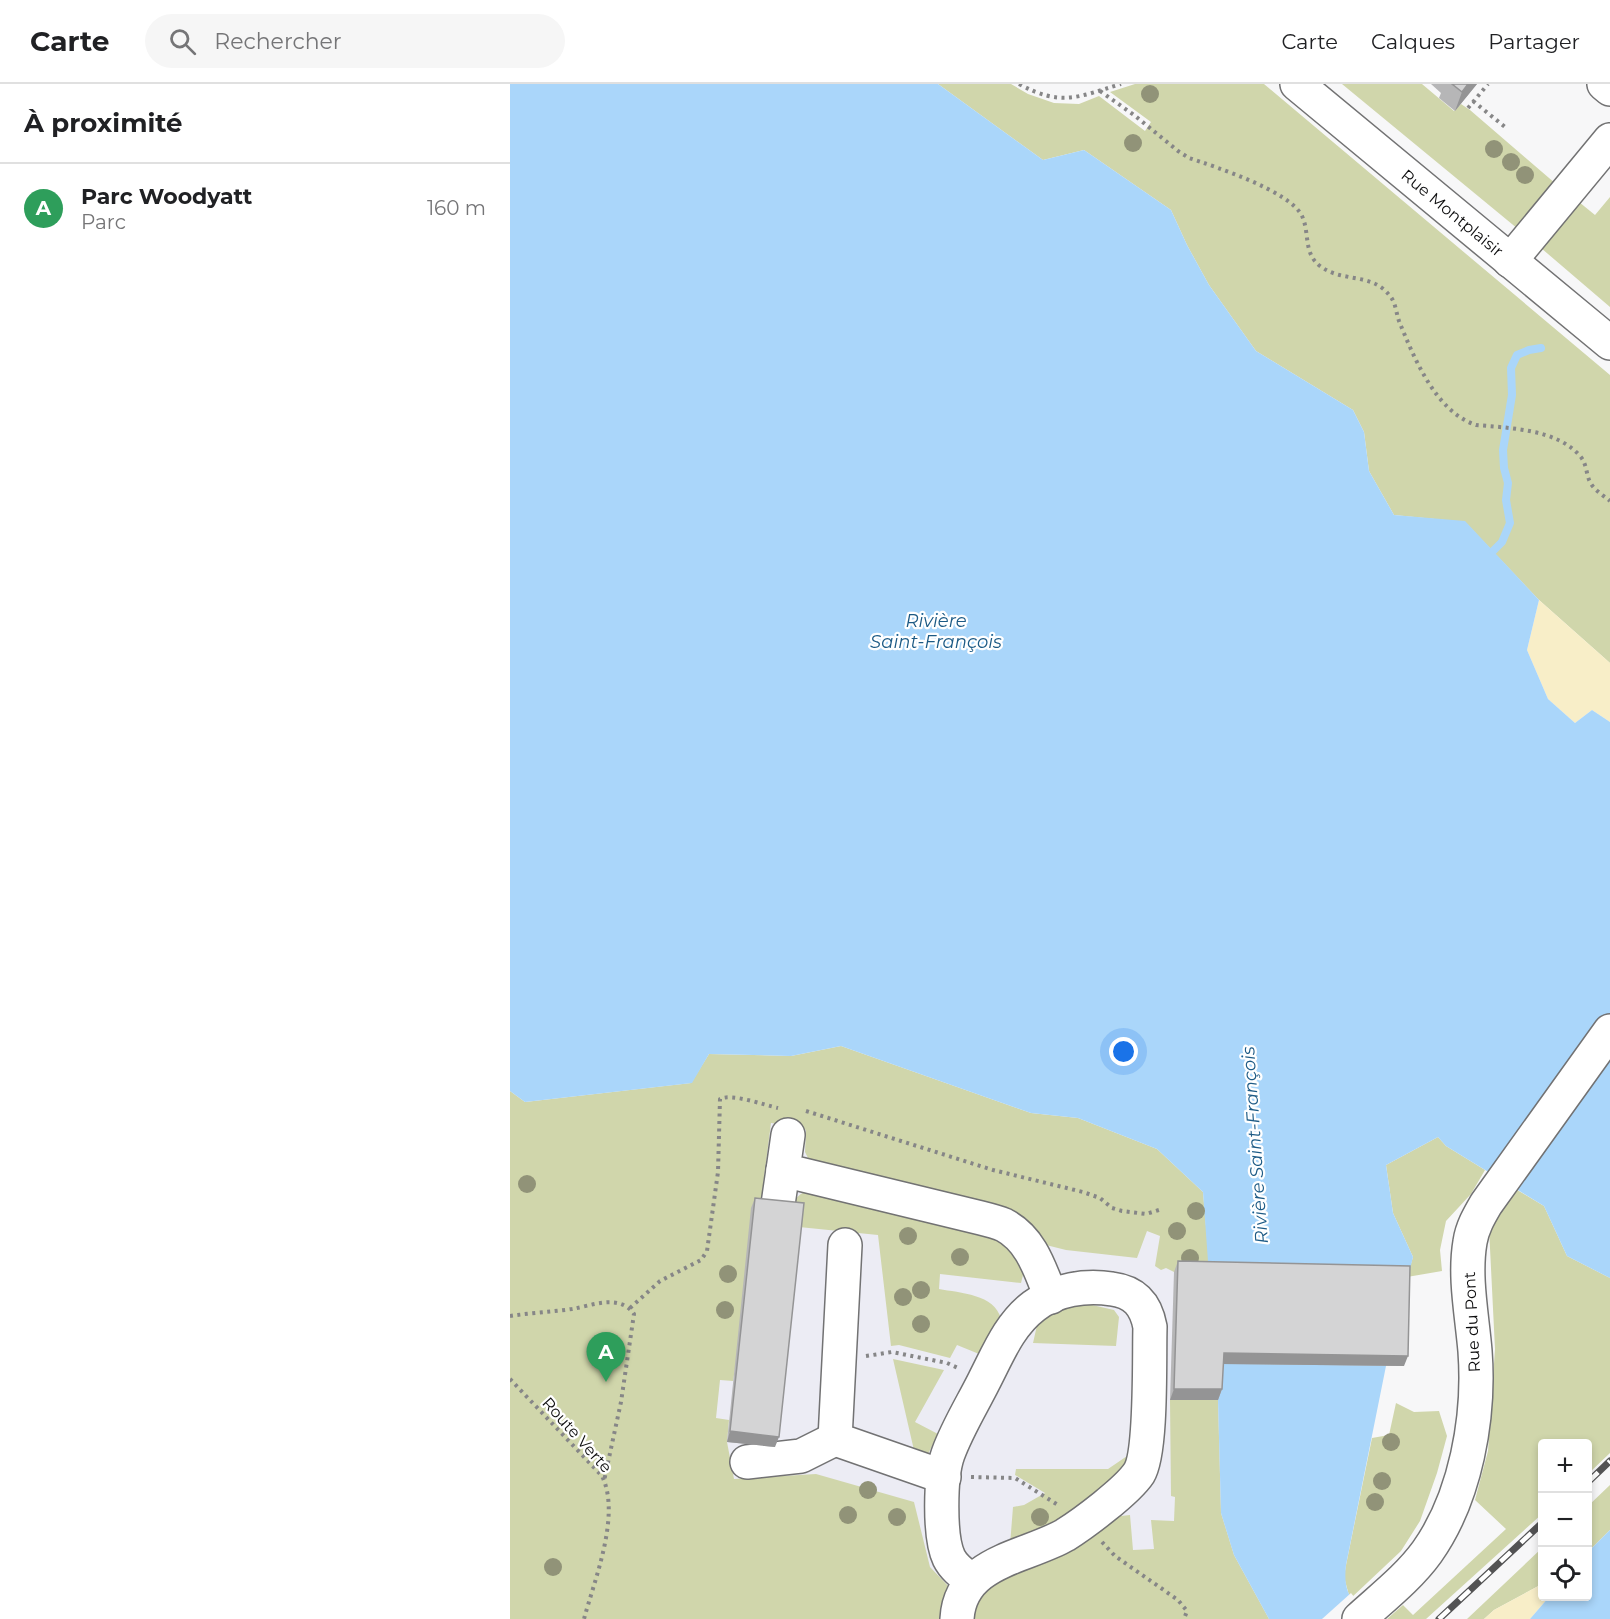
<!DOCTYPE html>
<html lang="fr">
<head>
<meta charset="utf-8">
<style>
  body { margin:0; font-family:Montserrat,sans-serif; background:#f6f6f6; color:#202124 }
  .controls { position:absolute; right:18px; bottom:18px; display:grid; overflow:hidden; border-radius:6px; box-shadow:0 3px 9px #0003 }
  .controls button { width:54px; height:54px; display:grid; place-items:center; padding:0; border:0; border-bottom:2px solid #e0e0e0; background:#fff; color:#202124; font:30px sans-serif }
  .you { position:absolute; left:614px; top:968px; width:21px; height:21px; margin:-15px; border:4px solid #fff; border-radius:50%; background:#1a73e8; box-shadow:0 0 0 9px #1a73e833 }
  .badge { display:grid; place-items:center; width:39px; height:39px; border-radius:50%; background:#2e6c82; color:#fff; font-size:20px; font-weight:700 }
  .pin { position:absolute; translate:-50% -50px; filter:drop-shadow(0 2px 3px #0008) }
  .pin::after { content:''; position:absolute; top:32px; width:21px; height:18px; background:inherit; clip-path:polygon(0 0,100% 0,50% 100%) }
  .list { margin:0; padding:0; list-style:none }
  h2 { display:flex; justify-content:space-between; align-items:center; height:78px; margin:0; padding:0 24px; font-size:26px }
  h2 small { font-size:20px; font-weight:400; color:#757577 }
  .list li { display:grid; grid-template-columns:39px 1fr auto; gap:18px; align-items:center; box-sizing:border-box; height:90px; padding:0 24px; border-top:2px solid #e0e0e0 }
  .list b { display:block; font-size:22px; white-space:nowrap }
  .list p { margin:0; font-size:20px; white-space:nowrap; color:#757577 }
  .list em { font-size:20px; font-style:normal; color:#757577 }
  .icon { flex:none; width:33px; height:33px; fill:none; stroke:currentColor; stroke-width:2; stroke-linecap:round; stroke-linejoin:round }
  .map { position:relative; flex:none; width:1100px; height:1535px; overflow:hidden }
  header { display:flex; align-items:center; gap:36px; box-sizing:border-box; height:84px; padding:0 30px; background:#fff; border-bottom:2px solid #e0e0e0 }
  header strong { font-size:28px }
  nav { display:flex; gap:33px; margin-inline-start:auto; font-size:21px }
  .search { width:420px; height:54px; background:#f6f6f6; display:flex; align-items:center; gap:15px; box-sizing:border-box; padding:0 21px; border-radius:33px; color:#757577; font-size:22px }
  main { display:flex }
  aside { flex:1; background:#fff }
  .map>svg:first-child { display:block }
  .built { fill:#ececf4 }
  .green { fill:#d0d6ab }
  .sand { fill:#f8eec8 }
  .water { fill:#aad6fa }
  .pier { fill:#f7f7f8 }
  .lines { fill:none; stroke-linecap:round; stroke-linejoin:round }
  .stream { stroke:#aad6fa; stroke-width:8 }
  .minor-casing { stroke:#727273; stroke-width:36 }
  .path { stroke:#868687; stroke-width:4; stroke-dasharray:3 4.5; stroke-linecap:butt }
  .minor { stroke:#fff; stroke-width:33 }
  .rail-casing { stroke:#535354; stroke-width:7 }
  .rail { stroke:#fff; stroke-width:4.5; stroke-dasharray:14; stroke-linecap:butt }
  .tree { fill:#919378 }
  .wall { fill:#b6b6b7 }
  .shaded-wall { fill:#949495 }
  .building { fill:#d4d4d5; stroke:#949495; stroke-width:1.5 }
  .labels { text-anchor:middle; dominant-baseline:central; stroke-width:4.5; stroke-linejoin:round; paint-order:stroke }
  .street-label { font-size:16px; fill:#0c0c0d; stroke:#fff }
  .water-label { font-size:18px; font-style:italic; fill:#1c5a85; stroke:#fff }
</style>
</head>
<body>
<header>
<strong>Carte</strong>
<div class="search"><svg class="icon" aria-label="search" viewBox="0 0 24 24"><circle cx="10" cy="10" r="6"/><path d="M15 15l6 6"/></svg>Rechercher</div>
<nav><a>Carte</a><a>Calques</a><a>Partager</a></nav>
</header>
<main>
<aside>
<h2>À proximité<small></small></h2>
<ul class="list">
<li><span class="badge" style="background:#2e9e5b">A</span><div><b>Parc Woodyatt</b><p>Parc</p></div><em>160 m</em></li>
</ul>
</aside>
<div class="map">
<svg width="1100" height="1535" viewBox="0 0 1100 1535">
  <rect width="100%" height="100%" fill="#f7f7f8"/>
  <path class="built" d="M222 1020 897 1193 894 1282 710 1280 724 1471 759 1535H406L180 1408Z"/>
  <path class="green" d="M428 0H501L518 10 544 19 569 20 589 12 635 47 641 38 600 8 625 0H754L1100 291V579L1029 516 955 438 884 431 859 387 854 348 843 326 746 267 699 201 677 161 661 126 574 66 533 76Z
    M832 0H912L944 27 951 20 960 26 1046 100 1008 145Z
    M1100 113V223L1031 164 1069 118 1085 131Z
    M331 962 521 1029 568 1034 647 1065 693 1108 700 1188H664L656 1184 651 1186 645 1182 650 1152 637 1147 627 1174 556 1166 536 1161 523 1141 501 1129 300 1078 295 1068 296 1046 289 1043 261 1039 250 1125 223 1297 210 1296 206 1334 219 1336 217 1358 224 1395 306 1390 404 1418 420 1483 442 1506 441 1535H0V1007L15 1018 181 999 199 970 281 972Z
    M928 1053 936 1062 975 1086 961 1110 936 1137 930 1166 932 1187 897 1193 903 1173 883 1129 876 1081Z
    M1004 1104 1034 1122 1057 1172 1100 1194V1369L1078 1390V1360H1032V1430L916 1535H877L893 1521 903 1531 996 1445 965 1416 978 1367 985 1265 979 1144Z
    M302 1105 495 1157 515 1183 511 1199 430 1190 429 1205C450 1209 485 1210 491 1235L474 1272 447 1261 440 1274 389 1261 381 1262 368 1151 289 1143C280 1124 280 1112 302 1105Z
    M569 1218 604 1226 609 1233 606 1262 523 1259 528 1237 556 1219Z
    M383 1275 434 1286 405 1338 428 1350 416 1374 406 1375Z
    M660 1316H708L711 1429 724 1471 759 1535H455L463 1508 602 1433 620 1431 623 1466 644 1465 641 1436 664 1437 665 1413 661 1412Z
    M886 1319 904 1328 929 1327 937 1352 927 1389 910 1437 891 1467 840 1515 834 1493 836 1481 862 1354 879 1351Z
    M623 1368V1375L573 1425 500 1461 503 1423 514 1421 535 1409 505 1391 506 1385H598Z
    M1100 1401V1446L1078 1468V1422Z
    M1032 1464V1500L984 1526 974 1535H957Z"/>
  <path class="sand" d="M1029 516 1100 579V638L1082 626 1065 639 1038 615 1017 566Z
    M1032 1500V1512L1039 1513 1020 1535H974L984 1526Z"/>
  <path class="water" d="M0 0H428L533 76 574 66 661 126 677 161 699 201 746 267 843 326 854 348 859 387 884 431 955 437 1029 516 1017 566 1038 615 1065 639 1082 626 1100 638V1194L1057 1172 1034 1122 936 1062 928 1053 876 1081 883 1129 903 1173 876 1282 836 1481C833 1508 841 1516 858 1535H759L724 1471 711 1429 708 1316 693 1108 647 1065 568 1034 521 1029 331 962 281 972 199 970 182 999 15 1018 0 1007Z
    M1100 1446V1535H1020L1039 1513 1078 1512V1468Z"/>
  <path class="pier" d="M841 1509 861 1535H812Z"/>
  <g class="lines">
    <path class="stream" d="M983 467 992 458 1000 439 996 416 998 399 994 384 993 366 1002 311 1001 284 1007 271 1019 266 1031 264"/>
    <g class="minor-casing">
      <g id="minor">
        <path id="s1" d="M787 0 1100 259"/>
        <path d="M1094 0 1100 5"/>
        <path d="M1000 177 1100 56"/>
        <path d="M278 1051 273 1086 471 1134C479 1136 487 1138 494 1141 522 1156 530 1186 541 1213"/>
        <path d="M267 1127 273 1086"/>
        <path d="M335 1161 325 1355 434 1393"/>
        <path d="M237 1378 291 1372 325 1355"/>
        <path d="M447 1535C450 1477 515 1474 555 1451 574 1439 617 1407 629 1389 642 1368 639 1272 640 1243 636 1221 625 1208 602 1205 576 1201 546 1205 524 1222 499 1241 488 1270 474 1297 462 1321 447 1345 438 1370 430 1392 429 1453 439 1474 444 1484 453 1490 461 1496"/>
        <path d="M849 1535C872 1514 899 1493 917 1468 956 1413 970 1333 965 1267 962 1231 954 1193 960 1158 962 1144 969 1132 976 1120L1100 947"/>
      </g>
    </g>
    <path class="path" d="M509 0C551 23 568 13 611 0
      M590 7 624 31 668 67 679 74C706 83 780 107 792 132 800 149 793 169 810 182 832 199 862 188 880 212 886 219 886 229 889 237 904 274 926 328 966 341 999 344 1047 345 1070 372 1077 380 1076 390 1080 398 1084 406 1093 411 1100 417
      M963 17 995 43
      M958 24 978 0
      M296 1027 483 1086 573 1108 590 1114 602 1124 612 1127 636 1130 649 1126
      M120 1224 150 1197 191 1176 197 1167 208 1088 210 1015C222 1009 254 1021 268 1024
      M0 1232C20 1229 41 1228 62 1225 81 1222 109 1209 124 1230L111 1318 94 1397
      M356 1272 382 1268 437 1279 448 1284
      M0 1295 92 1392C111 1431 85 1494 74 1535
      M461 1393 505 1394 548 1421
      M592 1458 605 1472 668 1516 677 1527 674 1535"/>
    <use href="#minor" class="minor"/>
    <g class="rail-casing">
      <path id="rail" d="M1078 1398 1100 1377
        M929 1535 1032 1439"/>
    </g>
    <use href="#rail" class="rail"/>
  </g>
  <g class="tree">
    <circle cx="640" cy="10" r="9"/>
    <circle cx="623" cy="59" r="9"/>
    <circle cx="984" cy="65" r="9"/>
    <circle cx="1001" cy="78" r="9"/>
    <circle cx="1015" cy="91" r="9"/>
    <circle cx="17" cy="1100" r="9"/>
    <circle cx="686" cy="1127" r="9"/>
    <circle cx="667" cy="1147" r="9"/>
    <circle cx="398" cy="1152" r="9"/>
    <circle cx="450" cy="1173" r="9"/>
    <circle cx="680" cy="1174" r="9"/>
    <circle cx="218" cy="1190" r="9"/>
    <circle cx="411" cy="1206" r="9"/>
    <circle cx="393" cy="1213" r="9"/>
    <circle cx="215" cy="1226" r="9"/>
    <circle cx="411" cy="1240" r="9"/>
    <circle cx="881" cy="1358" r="9"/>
    <circle cx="872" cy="1397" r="9"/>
    <circle cx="358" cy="1406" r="9"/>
    <circle cx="865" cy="1418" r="9"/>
    <circle cx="338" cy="1431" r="9"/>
    <circle cx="387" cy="1433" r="9"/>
    <circle cx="530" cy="1433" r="9"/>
    <circle cx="43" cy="1483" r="9"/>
  </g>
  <path class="wall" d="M921 0H967L945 27 929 14 931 9Z
    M245 1114 265 1363 217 1358 241 1124Z
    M668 1177 894 1282 713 1280 712 1305 708 1316H660L664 1188Z"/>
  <path class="shaded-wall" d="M958 0H967L945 27 952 8Z
    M714 1269 898 1272 894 1282 710 1280Z
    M664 1305H712L708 1316H660Z
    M220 1347 269 1353 265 1363 217 1358Z"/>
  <path class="building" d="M942 0H958L952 8Z
    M245 1114 294 1119 269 1353 220 1347Z
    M668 1177 900 1182 898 1272 714 1269 712 1305H664Z"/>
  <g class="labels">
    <g class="street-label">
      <text stroke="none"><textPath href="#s1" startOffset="202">Rue Montplaisir</textPath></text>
      <text transform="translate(962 1238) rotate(-93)">Rue du Pont</text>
      <text transform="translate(67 1351) rotate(48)">Route Verte</text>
    </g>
    <g class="water-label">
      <text x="426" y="537">Rivière<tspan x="426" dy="21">Saint-François</tspan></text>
      <text transform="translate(745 1061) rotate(-94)">Rivière Saint-François</text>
    </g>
  </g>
</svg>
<div class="controls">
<button>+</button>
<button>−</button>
<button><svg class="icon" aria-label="locate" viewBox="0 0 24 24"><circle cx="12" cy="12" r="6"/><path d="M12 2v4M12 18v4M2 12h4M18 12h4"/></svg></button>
</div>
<div class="you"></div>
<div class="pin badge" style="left:96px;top:1298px;background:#2e9e5b">A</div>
</div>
</main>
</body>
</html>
